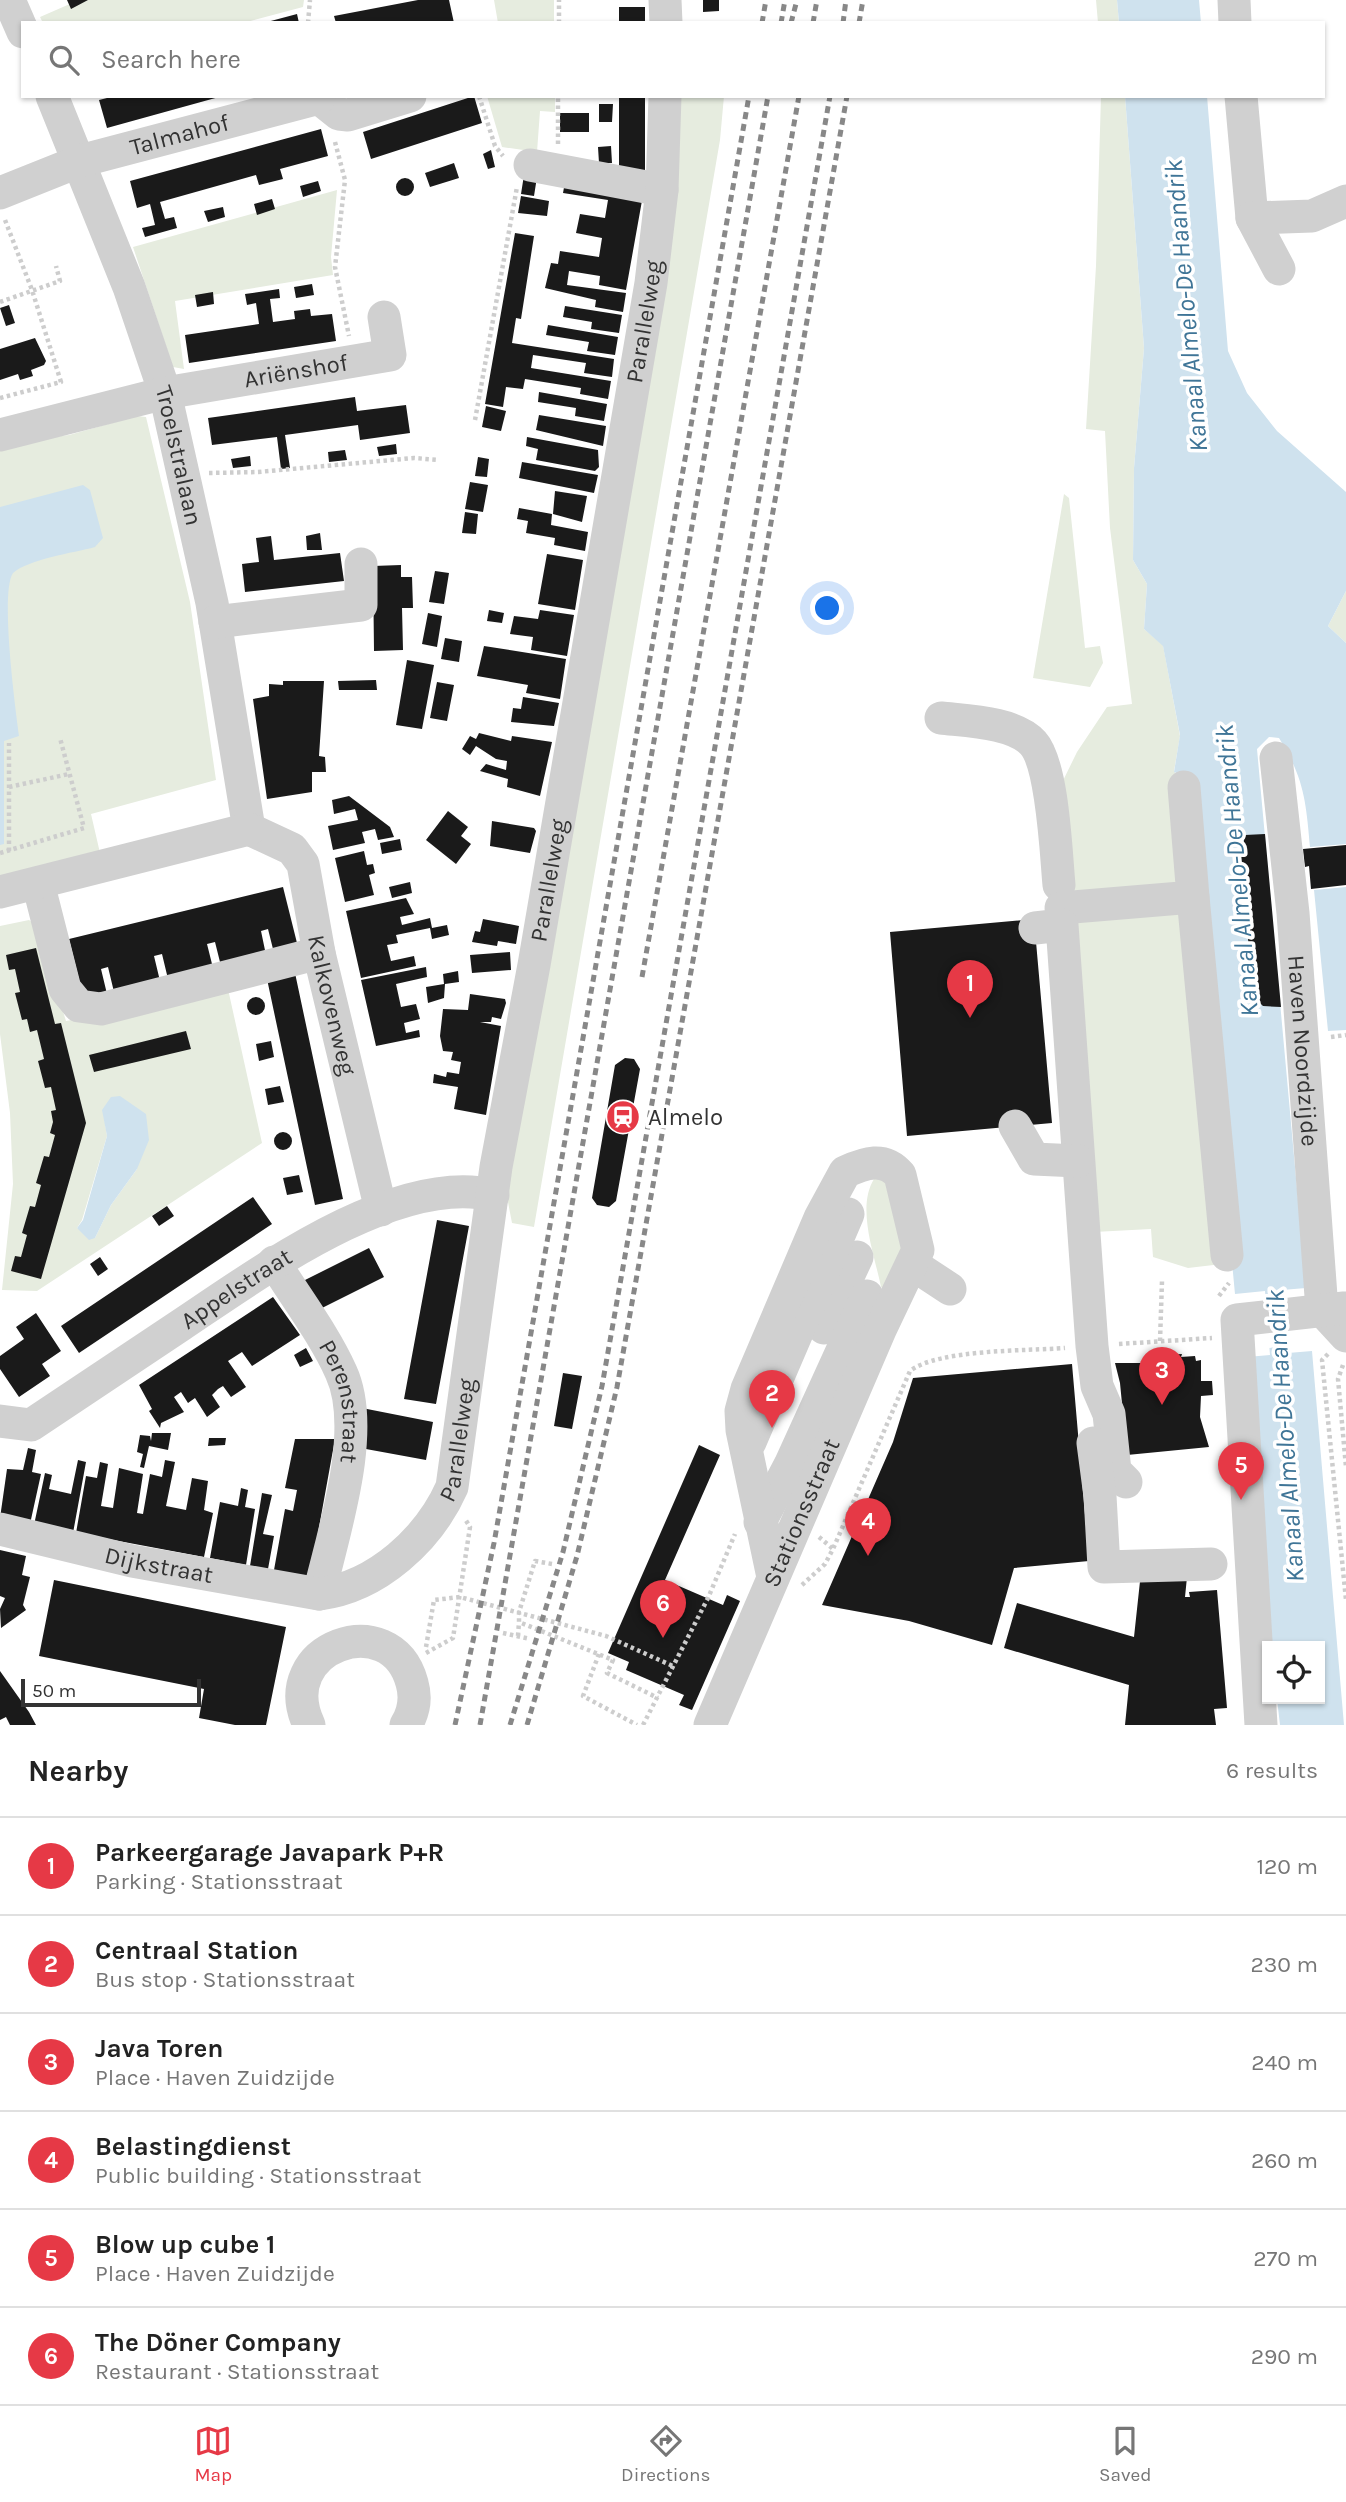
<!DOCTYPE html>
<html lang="en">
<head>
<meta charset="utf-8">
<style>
  body { margin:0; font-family:Karla,sans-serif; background:#f2f2f2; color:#222 }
  .controls { position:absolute; right:21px; bottom:21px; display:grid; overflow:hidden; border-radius:0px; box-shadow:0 2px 5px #0004 }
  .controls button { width:63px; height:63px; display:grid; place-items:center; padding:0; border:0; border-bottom:2px solid #e0e0e0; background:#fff; color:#222; font:35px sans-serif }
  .scale { position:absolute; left:21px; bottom:18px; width:180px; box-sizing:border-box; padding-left:7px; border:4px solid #333; border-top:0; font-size:19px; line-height:24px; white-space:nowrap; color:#333; -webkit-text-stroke:5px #fff; paint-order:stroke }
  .you { position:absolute; left:828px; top:609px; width:24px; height:24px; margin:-18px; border:5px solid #fff; border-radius:50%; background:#1a73e8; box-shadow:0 0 0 10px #1a73e833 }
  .badge { display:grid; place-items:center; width:46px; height:46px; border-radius:50%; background:#e63946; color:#fff; font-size:23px; font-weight:700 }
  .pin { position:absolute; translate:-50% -58px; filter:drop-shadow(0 2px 4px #0008) }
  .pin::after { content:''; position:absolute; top:37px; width:24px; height:21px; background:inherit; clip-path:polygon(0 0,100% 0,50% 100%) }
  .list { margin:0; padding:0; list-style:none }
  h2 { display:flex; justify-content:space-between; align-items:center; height:91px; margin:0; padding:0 28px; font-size:30px }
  h2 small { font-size:23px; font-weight:400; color:#767676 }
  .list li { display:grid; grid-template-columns:46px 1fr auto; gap:21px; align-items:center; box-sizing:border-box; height:98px; padding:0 28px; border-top:2px solid #e0e0e0 }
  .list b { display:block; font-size:26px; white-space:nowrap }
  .list p { margin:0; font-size:23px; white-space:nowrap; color:#767676 }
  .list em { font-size:23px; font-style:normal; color:#767676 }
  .icon { flex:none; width:38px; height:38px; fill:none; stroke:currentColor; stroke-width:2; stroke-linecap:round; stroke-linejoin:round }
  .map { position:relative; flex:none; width:1346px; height:1725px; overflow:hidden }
  .search { position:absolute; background:#fff; box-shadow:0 2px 5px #0004; left:21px; right:21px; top:21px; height:77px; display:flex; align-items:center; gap:18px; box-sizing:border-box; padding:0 24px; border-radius:0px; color:#767676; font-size:26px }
  .sheet { height:679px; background:#fff }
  nav { display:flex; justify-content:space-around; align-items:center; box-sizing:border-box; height:98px; border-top:2px solid #e0e0e0; background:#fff; font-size:19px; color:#767676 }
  nav a { display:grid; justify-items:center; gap:4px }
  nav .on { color:#e63946 }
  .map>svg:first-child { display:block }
  .green { fill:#e6ecdf; fill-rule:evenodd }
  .water { fill:#cfe2ee }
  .pier { fill:#fff }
  .building { fill:#1a1a1a }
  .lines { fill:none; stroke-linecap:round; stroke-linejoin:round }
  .path { stroke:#cdcdcd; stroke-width:4.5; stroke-dasharray:3.5 3.5; stroke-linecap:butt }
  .minor { stroke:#d0d0d0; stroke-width:33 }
  .rail { stroke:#888; stroke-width:5; stroke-dasharray:7 5; stroke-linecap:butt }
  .labels { text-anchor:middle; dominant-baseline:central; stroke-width:7; stroke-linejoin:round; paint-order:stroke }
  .street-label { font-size:24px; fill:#333; stroke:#fff }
  .poi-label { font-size:24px; fill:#333; stroke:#fff; text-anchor:start }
  .water-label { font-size:26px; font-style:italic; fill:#3f7597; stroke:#fff }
</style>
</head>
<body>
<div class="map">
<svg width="1346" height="1725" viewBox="0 0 1346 1725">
  <rect width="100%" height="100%" fill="#fff"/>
  <path class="green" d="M79 0H304L303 7 243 23H43L40 17Z
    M494 0H554V23H498Z
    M1096 0H1117L1119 23H1098Z
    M487 96H555V112L540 111 537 152 502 147Z
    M678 96H724L720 140 534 1227 512 1223 507 1197 584 731Z
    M1101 96H1125L1144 348 1134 468 1133 560 1147 584 1144 629 1163 645 1180 736 1174 771 1179 779 1222 1264 1188 1268 1153 1257 1151 1229 1094 1232 1056 795 1077 752 1107 707 1132 704 1110 528 1105 431 1086 429 1096 266Z
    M337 190 331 257 333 275 175 301 184 369 173 367 133 247Z
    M137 416 146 417 190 602 216 780 91 814 100 853 0 876V444L69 435Z
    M1064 494 1069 498 1085 648 1100 646 1103 663 1090 687 1033 678Z
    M1346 591V643L1328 626Z
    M29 920 36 925 66 1021 228 989 262 1143 37 1291 2 1290 13 1184 10 1113 0 1034V926ZM103 1110 137 1169 111 1205 95 1238 77 1228 82 1220 107 1136Z
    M881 1178 887 1181 902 1251 885 1291 881 1287C875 1256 856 1208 874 1179Z"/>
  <path class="water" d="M1117 0H1199L1201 23H1119Z
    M1125 96H1207L1228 351 1247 393 1277 431 1346 492V591L1328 626 1346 643V844L1310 847C1306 801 1304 778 1279 738L1269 737 1257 749 1306 1288 1282 1290 1288 1353 1312 1351 1344 1725H1280L1277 1699H1320V1646H1272L1247 1357 1270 1355 1265 1291 1235 1294 1186 777 1174 772 1180 735 1163 646 1144 629 1147 584 1133 560 1134 468 1144 348Z
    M83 485 90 490 103 538 95 547C73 553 29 559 13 573 0 592 15 706 19 736L4 741V844L0 845V507Z
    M1346 887V1030L1328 1031 1314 890Z
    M120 1096 146 1114 149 1140 137 1169 111 1205 95 1238 89 1240 77 1228 83 1220 107 1136 102 1110 111 1097Z"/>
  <path class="pier" d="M1286 1297 1290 1346 1268 1348 1264 1299Z"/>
  <path class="building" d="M67 0H88L71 9Z
    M418 0H449L454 23H336L334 16Z
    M703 0H719V11L703 12Z
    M619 7H645V23H619Z
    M297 14 299 23H267V22Z
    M115 96H219V97L107 128 99 100Z
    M474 96 482 123 371 159 363 132Z
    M619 96H645V176H619Z
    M599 104H613L612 122H599Z
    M560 113H589V132H560Z
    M321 129 328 156 280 169 283 179 259 185 256 175 160 202 165 219 174 217 177 228 145 237 142 228 155 225 150 204 137 208 130 181Z
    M611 146 612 163H599L598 147Z
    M491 150 495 167 488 169 483 154Z
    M454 163 459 178 430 187 425 173Z
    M524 175 537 177 534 196 521 194Z
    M396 187a9 9 0 1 1 18 0a9 9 0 1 1-18 0Z
    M318 181 321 191 303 197 300 186Z
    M565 182 643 195 626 290 599 285 600 276 569 271 567 285 626 293 623 312 595 307 596 300 545 288 551 263 558 264 560 251 599 257 602 238 576 233 580 214 605 218 608 200 563 193Z
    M521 196 549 201 547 216 518 213Z
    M272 199 275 209 257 215 254 204Z
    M223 207 225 217 208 222 204 211Z
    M515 233 534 236 521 319 516 318 512 343 614 359 612 377 584 373 586 363 533 355 531 368 611 381 608 399 580 394 581 388 525 379 523 389 506 387 503 407 485 404Z
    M312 284 314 295 296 298 294 287Z
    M279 289 280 298 270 299 273 322 295 319 294 311 310 309 311 316 332 314 336 341 189 363 185 335 259 324 256 303 247 305 245 294Z
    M213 292 214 304 197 307 195 295Z
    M9 305 15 323 6 326 0 308Z
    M565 306 622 315 619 333 591 329 592 322 563 317Z
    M548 325 618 337 615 355 587 351 589 342 546 335Z
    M35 338 46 361 44 365 31 370 33 376 20 380 18 374 0 380V349Z
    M539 392 607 404 604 421 575 416 576 408 538 402Z
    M355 397 357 411 406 405 410 433 360 440 358 425 285 435 290 468 281 469 277 437 212 445 208 418Z
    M486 406 506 411 501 431 482 427Z
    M539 415 606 426 603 446 536 430Z
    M527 437 598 450 599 467 595 471 536 460 538 449 526 446Z
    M396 444 397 454 379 456 377 447Z
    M345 450 347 460 329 462 328 452Z
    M250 456 251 466 233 468 231 459Z
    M478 457 489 459 487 477 475 476Z
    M522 462 598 475 594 493 519 478Z
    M470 482 488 485 483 512 465 509Z
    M555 491 587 496 582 522 553 514Z
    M519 508 552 514 551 525 588 532 585 551 554 545 555 538 526 533 528 521 517 519Z
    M465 512 478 514 476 534 462 533Z
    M320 533 322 550H307L306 536Z
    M271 536 274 560 340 553 344 581 245 592 242 564 259 562 256 538Z
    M547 554 583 560 575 610 538 604Z
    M401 565V577H412L413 608H402L403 650 374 651 373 566Z
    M435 571 449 573 444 604 429 602Z
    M489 610 504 613 502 623 487 621Z
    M540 610 574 615 567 656 531 650 533 637 510 634 514 616 538 619Z
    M428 613 442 616 437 647 422 644Z
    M445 638 462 641 459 662 441 659Z
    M484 646 566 659 560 699 526 693 528 685 477 676Z
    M407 660 434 665 422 729 396 725Z
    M376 680 377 690H339L338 681Z
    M283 681H324L319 756 325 757 326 772H312V792L267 799 253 699 269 696V684L283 685Z
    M437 682 454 685 447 721 430 718Z
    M523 697 559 703 554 726 511 722 513 708 521 709Z
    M479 733 511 741 512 736 552 742 540 796 507 787 508 779 480 771 486 764 506 770 507 761 496 759 476 746 470 755 462 749 470 736 476 739Z
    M349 796 390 827 394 837 378 840 375 829 362 832 365 843 333 850 328 826 358 820 355 809 334 814 332 800Z
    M448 811 468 827 461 836 471 844 456 864 426 840Z
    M492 821 534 828 536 831 530 853 490 846Z
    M1265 834 1281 1007 1263 1006 1256 999 1250 962 1241 855 1245 835Z
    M400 839 402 850 382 854 380 843Z
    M1346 845V885L1311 889 1309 866 1305 867 1303 849Z
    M364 851 367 865 373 864 375 873 369 875 374 895 345 902 335 858Z
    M410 882 412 893 392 898 389 887Z
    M283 887 298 947 274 953 268 929 261 931 266 955 221 966 215 942 207 944 213 968 168 979 162 954 154 956 160 981 114 992 108 967 101 969 107 994 84 1000 69 939Z
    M406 898 414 914 400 917 402 925 430 918 432 928 447 925 449 935 432 939 430 928 396 935 398 943 387 945 391 961 414 956 416 966 361 978 346 911Z
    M483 919 519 926 516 944 498 941 497 946 472 942 475 931 480 932Z
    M1034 919 1052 1123 907 1136 890 932Z
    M36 948 55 1024 61 1023 86 1123 41 1279 11 1271 15 1256 21 1257 27 1235 22 1233 30 1206 35 1207 41 1185 36 1183 44 1156 49 1157 55 1135 50 1133 53 1122 51 1111 56 1110 51 1087 45 1088 38 1061 44 1059 37 1030 30 1032 27 1019 22 1020 15 993 20 992 15 969 9 970 6 955Z
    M510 952 511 970 472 973 470 955Z
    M426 967 427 977 396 984 401 1007 416 1004 420 1019 404 1023 406 1033 419 1030 420 1037 376 1046 361 980Z
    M458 971 459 982 445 984 444 998 428 1003 426 987 444 984 443 974Z
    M295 973 343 1199 315 1205 267 979Z
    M470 994 505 999 506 1003 501 1019 492 1017 491 1022H480L501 1026 486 1115 454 1109 458 1087 433 1083 434 1074 446 1077 447 1072 459 1074 461 1062 451 1060 453 1052 443 1051 440 1036 443 1009 468 1010Z
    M247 1006a9 9 0 1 1 18 0a9 9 0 1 1-18 0Z
    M186 1031 191 1049 94 1072 89 1055Z
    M271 1041 274 1057 259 1061 256 1044Z
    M625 1058 634 1059 640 1069 616 1201 609 1207 597 1205 592 1198 615 1065Z
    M280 1086 284 1102 268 1105 265 1089Z
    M274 1141a9 9 0 1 1 18 0a9 9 0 1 1-18 0Z
    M299 1175 303 1192 287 1195 283 1178Z
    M253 1197 272 1224 79 1353 61 1326Z
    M167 1206 174 1216 159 1226 152 1216Z
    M437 1220 469 1226 436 1404 404 1399Z
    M369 1248 384 1277 318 1310 303 1281Z
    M100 1257 108 1269 98 1276 90 1264Z
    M273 1297 300 1335 252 1366 242 1352 228 1361 246 1387 231 1397 223 1386 218 1389 212 1395 220 1407 207 1417 195 1398 188 1403 181 1392 174 1397 184 1412 161 1423 160 1428 149 1411 152 1409 139 1385Z
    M36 1313 61 1351 42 1364 50 1376 19 1397 0 1369V1356L24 1339 16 1327Z
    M306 1348 313 1361 300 1367 294 1355Z
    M1182 1354 1181 1357 1195 1356 1196 1361 1201 1360V1381H1212L1213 1395 1201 1396 1200 1417 1209 1447 1127 1455 1120 1383 1115 1363H1148L1169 1358 1166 1355Z
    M1072 1364 1089 1561 1014 1568 992 1645 909 1621 822 1605 893 1442 913 1378Z
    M563 1373 582 1376 572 1429 554 1426Z
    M362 1408 433 1422 426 1460 355 1447Z
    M152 1433H171L168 1450 149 1446 144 1468 140 1467 143 1454 137 1452 140 1435 150 1436 151 1441Z
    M209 1438H226L225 1445 208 1446Z
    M295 1439H335L310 1577 274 1570 285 1509 293 1511 297 1490 285 1488Z
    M699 1445 720 1455 665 1580 723 1605 727 1595 740 1601 692 1710 679 1705 684 1695 626 1670 629 1662 608 1653Z
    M28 1448 36 1450 32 1472 41 1474 30 1524 0 1518 7 1469 23 1470Z
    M78 1460 86 1462 73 1533 34 1525 45 1473 52 1475 49 1489 71 1494Z
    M165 1460 175 1462 166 1506 186 1510 192 1478 208 1481 204 1510 213 1513 204 1557 76 1533 86 1476 97 1478 100 1462 108 1464 101 1506 113 1508 119 1468 143 1474 137 1513 143 1514 150 1474 162 1477Z
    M241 1488 248 1490 245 1507 255 1509 246 1565 210 1558 220 1502 238 1506Z
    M262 1493 272 1495 263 1534 274 1536 268 1569 250 1566Z
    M0 1550 26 1556 22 1575 30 1577 23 1605 26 1610 1 1628 0 1609 5 1598 0 1596Z
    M1141 1572 1187 1577 1185 1597H1190L1189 1592 1217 1590 1227 1708 1214 1709 1216 1725H1125L1129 1685 1004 1648 1017 1603 1134 1637Z
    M54 1580 286 1627 266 1725H235L199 1718 204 1689 39 1656Z
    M0 1671 29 1712 36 1725H10L6 1717 0 1720Z"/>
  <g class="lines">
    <path class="path" d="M308 23 310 0
      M559 23V0
      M479 96 495 146 503 156
      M335 142 345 180 335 267 349 336
      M558 144V96
      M0 302 60 281 56 266
      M0 398 61 382 32 290 5 220
      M475 420 517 187
      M209 473 258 472 414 458 439 460
      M9 787 69 774
      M9 851V743
      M0 853 84 828 60 738
      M1331 1037 1346 1035
      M1219 1296 1229 1283
      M1160 1341 1162 1281
      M1119 1344 1212 1338
      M1328 1354 1322 1360 1346 1600
      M1343 1365 1338 1379 1346 1467
      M819 1537 833 1549
      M552 1564 535 1561 519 1612V1622L613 1660 607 1673 658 1698
      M802 1585 825 1564 833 1549 910 1371C938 1349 1027 1351 1065 1348
      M503 1633 530 1639
      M518 1636 519 1622
      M426 1647 434 1600 460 1597 606 1636 675 1667
      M426 1653 453 1638 470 1527 465 1519
      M599 1654 583 1696 637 1725
      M643 1725 708 1598 735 1534"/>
    <g class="minor">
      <path d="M9 0 23 32"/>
      <path d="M665 0 666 23"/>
      <path d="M1234 0 1235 23"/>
      <path id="s1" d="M52 96 129 287 165 393 212 603 249 829"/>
      <path d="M1241 96 1252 218 1279 269"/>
      <path d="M319 98 339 114 348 115 410 96"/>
      <path d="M530 165 662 190"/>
      <path id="s2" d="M0 193 80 161 319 98"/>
      <path d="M1252 218 1312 216 1346 201"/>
      <path id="s3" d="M0 435 165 393 390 355 384 317"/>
      <path d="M215 622 361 605V564"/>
      <path d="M941 718C967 721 1014 722 1033 743 1053 765 1056 854 1059 885"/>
      <path id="s4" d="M1276 758 1293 913 1322 1310 1346 1336"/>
      <path id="s5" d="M249 829 292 849 303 864 319 953 381 1210"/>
      <path d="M38 883 65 989 79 1006 101 1009 319 953"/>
      <path d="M0 892 249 829"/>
      <path d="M1193 897 1227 1255"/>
      <path d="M1061 908 1193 897 1184 787"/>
      <path d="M1035 928 1062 925 1092 1346 1097 1386 1109 1414 1115 1471 1126 1482"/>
      <path d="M1015 1126 1034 1159 1078 1161"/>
      <path id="s6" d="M274 1262C296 1298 324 1334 341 1372 368 1430 333 1534 319 1594"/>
      <path d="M912 1264 950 1289"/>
      <path d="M824 1328 857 1257"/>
      <path id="s7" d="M0 1421 31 1425C81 1392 131 1358 181 1325 259 1273 396 1172 493 1195"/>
      <path d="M750 1442 848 1214"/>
      <path d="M1093 1443 1100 1496 1104 1567 1211 1564"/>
      <path d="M760 1522 790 1465 867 1296"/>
      <path id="s8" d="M0 1529 132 1561 319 1594C377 1587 429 1539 452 1487L496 1167 534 965 651 283 662 190 665 96"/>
      <path d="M309 1725C272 1647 391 1605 412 1683 416 1697 414 1712 406 1725"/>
      <path id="s9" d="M710 1725 880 1330 918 1250 900 1175C884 1156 865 1163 845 1172L820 1218 747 1389 741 1411 742 1430 773 1577"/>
      <path d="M1261 1725 1237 1320 1344 1308"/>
    </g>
    <path class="rail" d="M762 23 766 0
      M781 23 785 0
      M791 23 797 0
      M813 23 817 0
      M843 23 846 0
      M859 23 863 0
      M642 977 799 96
      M455 1725 494 1543 749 96
      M480 1725 768 96
      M510 1725 563 1552 602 1386 830 96
      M527 1725 577 1556 617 1387 847 96"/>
  </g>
  <defs>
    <g id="station-disc" transform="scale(1.75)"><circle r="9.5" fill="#e63946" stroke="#fff"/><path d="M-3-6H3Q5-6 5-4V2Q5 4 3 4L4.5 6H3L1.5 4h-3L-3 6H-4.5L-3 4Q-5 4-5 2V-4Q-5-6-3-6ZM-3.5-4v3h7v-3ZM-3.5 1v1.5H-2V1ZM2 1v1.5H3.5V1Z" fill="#fff"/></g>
  </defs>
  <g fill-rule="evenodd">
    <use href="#station-disc" x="623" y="1117"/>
  </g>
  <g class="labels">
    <g class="street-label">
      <text stroke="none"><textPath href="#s2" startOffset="189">Talmahof</textPath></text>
      <text stroke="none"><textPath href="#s8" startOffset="1685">Parallelweg</textPath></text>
      <text stroke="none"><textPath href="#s3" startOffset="303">Ariënshof</textPath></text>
      <text stroke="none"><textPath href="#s1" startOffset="382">Troelstralaan</textPath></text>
      <text stroke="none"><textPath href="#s8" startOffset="1118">Parallelweg</textPath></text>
      <text stroke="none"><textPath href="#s5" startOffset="210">Kalkovenweg</textPath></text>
      <text stroke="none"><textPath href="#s4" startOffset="294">Haven Noordzijde</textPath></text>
      <text stroke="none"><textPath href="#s7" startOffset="278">Appelstraat</textPath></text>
      <text stroke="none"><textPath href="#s6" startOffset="158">Perenstraat</textPath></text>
      <text stroke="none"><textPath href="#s8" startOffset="551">Parallelweg</textPath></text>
      <text stroke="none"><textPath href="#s9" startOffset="231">Stationsstraat</textPath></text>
      <text stroke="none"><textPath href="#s8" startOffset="163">Dijkstraat</textPath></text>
    </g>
    <g class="poi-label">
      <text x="648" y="1117">Almelo</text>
    </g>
    <g class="water-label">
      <text transform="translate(1186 306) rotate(-95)">Kanaal Almelo-De Haandrik</text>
      <text transform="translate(1237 871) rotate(-95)">Kanaal Almelo-De Haandrik</text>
      <text transform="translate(1285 1436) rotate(-94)">Kanaal Almelo-De Haandrik</text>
    </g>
  </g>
</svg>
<div class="controls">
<button><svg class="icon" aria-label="locate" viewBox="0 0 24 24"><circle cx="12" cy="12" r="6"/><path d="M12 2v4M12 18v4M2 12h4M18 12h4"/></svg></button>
</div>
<div class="scale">50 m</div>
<div class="you"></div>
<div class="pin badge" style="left:970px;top:1018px">1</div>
<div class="pin badge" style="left:772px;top:1428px">2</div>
<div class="pin badge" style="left:1162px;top:1405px">3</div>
<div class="pin badge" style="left:868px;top:1556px">4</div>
<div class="pin badge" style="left:1241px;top:1500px">5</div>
<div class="pin badge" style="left:663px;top:1638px">6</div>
<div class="search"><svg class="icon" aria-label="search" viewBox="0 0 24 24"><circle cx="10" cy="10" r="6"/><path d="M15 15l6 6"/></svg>Search here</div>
</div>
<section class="sheet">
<h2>Nearby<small>6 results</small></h2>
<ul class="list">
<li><span class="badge">1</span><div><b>Parkeergarage Javapark P+R</b><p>Parking · Stationsstraat</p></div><em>120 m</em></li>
<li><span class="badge">2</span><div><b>Centraal Station</b><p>Bus stop · Stationsstraat</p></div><em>230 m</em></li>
<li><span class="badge">3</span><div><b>Java Toren</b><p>Place · Haven Zuidzijde</p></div><em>240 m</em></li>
<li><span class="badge">4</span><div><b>Belastingdienst</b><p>Public building · Stationsstraat</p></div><em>260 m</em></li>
<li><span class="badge">5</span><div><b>Blow up cube 1</b><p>Place · Haven Zuidzijde</p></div><em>270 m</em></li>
<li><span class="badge">6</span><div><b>The Döner Company</b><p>Restaurant · Stationsstraat</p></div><em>290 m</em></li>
</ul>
</section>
<nav>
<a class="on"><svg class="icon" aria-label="map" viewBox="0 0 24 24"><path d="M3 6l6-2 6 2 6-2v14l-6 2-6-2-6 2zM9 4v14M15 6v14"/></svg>Map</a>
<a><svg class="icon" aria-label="directions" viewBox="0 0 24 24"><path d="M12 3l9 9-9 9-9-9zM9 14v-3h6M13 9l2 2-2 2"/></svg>Directions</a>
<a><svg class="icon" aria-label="saved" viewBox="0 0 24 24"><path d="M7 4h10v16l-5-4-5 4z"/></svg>Saved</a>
</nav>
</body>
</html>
